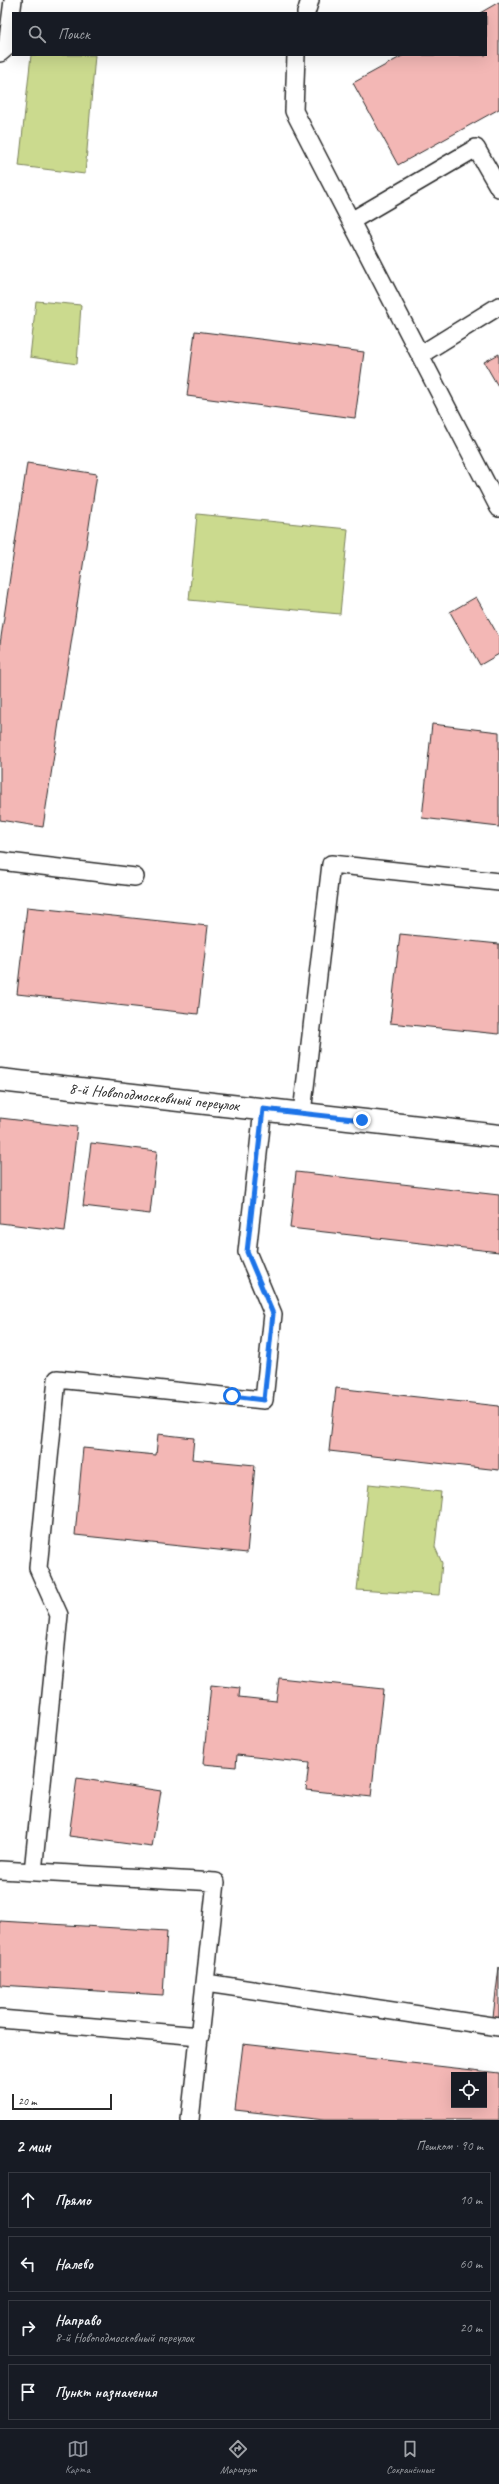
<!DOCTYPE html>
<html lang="ru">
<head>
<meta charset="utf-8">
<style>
  body { margin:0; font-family:Caveat,sans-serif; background:#20242c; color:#f1f3f6 }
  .controls { position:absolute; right:12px; bottom:12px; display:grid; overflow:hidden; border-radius:0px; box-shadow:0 4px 16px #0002 }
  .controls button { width:36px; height:36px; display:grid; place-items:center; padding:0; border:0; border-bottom:1px solid #363941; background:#171b24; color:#f1f3f6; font:20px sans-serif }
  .scale { position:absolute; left:12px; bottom:10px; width:100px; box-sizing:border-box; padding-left:4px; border:2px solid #2b2b2b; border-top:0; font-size:11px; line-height:14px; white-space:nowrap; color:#2b2b2b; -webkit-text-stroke:3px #fff; paint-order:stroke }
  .stop { position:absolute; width:12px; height:12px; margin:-9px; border:3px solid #1a73e8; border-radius:50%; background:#fff }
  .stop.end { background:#1a73e8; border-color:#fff; box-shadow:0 1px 4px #0008 }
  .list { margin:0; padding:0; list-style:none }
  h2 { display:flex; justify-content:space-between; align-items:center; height:52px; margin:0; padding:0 16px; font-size:17px }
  h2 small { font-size:13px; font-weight:400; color:#9ea1a6 }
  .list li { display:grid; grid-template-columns:26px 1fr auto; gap:12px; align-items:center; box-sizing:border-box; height:56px; margin:0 8px 8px; padding:0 8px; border:1px solid #363941; border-radius:0px }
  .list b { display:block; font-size:15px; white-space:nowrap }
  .list p { margin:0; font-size:13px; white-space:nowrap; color:#9ea1a6 }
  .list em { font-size:13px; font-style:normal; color:#9ea1a6 }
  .icon { flex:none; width:22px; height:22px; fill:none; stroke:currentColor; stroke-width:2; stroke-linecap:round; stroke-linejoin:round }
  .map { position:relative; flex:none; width:499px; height:2120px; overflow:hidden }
  .search { position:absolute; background:#171b24; box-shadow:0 4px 16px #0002; left:12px; right:12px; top:12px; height:44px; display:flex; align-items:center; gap:10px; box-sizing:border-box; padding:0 14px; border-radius:0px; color:#9ea1a6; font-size:15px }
  .sheet { height:308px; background:#171b24 }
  nav { display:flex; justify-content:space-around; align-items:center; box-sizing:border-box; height:56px; border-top:1px solid #363941; background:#171b24; font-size:11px; color:#9ea1a6 }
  nav a { display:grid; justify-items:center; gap:2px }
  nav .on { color:#8c9099 }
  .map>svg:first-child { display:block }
  .green { fill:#cbda8e; stroke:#7b825c }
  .building { fill:#f3b7b5; stroke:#2b2b2b; fill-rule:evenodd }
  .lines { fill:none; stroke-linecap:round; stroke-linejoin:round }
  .service-casing { stroke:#2b2b2b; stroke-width:20 }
  .minor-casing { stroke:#2b2b2b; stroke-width:25 }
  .service { stroke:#fff; stroke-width:17 }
  .minor { stroke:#fff; stroke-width:22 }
  .route { stroke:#1a73e8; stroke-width:5 }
  .labels { text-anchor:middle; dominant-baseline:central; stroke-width:4; stroke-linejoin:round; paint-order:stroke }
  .street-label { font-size:16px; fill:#2b2b2b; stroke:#fff }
</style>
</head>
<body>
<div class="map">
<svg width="499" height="2120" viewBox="0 0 499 2120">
  <rect width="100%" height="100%" fill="#fff"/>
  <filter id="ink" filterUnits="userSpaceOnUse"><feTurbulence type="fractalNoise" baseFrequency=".025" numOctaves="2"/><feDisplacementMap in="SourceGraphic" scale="8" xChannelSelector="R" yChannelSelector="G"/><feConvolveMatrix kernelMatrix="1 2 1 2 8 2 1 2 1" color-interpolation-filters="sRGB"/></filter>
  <g filter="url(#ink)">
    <path class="green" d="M31 55H95L85 174 19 166Z
      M36 301 81 305 77 364 30 357Z
      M197 514 348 529 340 614 189 600Z
      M369 1484 441 1492 435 1547 442 1563 439 1595 357 1590Z"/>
    <path class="building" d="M499 2V109L398 165 353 83 404 55H486V13H480Z
      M195 331 364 352 355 418 187 396Z
      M499 354V388L484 362Z
      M27 463 97 474 43 827 0 820V644Z
      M476 597 499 637V654L480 665 450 612Z
      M432 724 499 732V827L422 818Z
      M27 907 208 926 198 1014 17 994Z
      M400 934 499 944V1034L390 1023Z
      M0 1118 77 1127 65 1231 0 1223Z
      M91 1143 157 1151 150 1214 83 1206Z
      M296 1172 499 1195V1252L290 1228Z
      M336 1388 499 1406V1470L329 1451Z
      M158 1434 194 1438 192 1459 255 1465 247 1553 75 1535 83 1448 156 1455Z
      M279 1678 383 1689 371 1797 306 1790 309 1763 237 1755 236 1767 203 1764 211 1685 240 1688 239 1697 276 1701Z
      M77 1778 161 1791 152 1847 69 1836Z
      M0 1921 167 1931 163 1995 0 1985Z
      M499 1967V2018L493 2017Z
      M243 2044 499 2073V2120H324L235 2110ZM454 2075H484V2105H454Z"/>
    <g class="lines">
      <g class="service-casing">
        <path id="service" d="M306 13 310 0
          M0 53 7 47 13 0
          M296 55 294 111 499 508
          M351 221 476 148 499 188
          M420 355 499 306
          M0 861 135 877
          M302 1113 331 864 499 882
          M0 1870 216 1882 190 2120
          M33 1872 59 1615 38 1568 57 1379 264 1400 273 1314 247 1252 263 1109
          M206 1983 499 2027
          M0 2019 200 2036"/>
      </g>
      <g class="minor-casing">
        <path id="minor" d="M0 1080 499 1136"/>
      </g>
      <use href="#service" class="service"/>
      <use href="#minor" class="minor"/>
    </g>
  </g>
  <g class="lines" filter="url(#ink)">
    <path class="route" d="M232 1396 264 1400 273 1314 247 1252 263 1109 362 1120"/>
  </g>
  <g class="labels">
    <g class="street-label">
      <text transform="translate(154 1097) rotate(6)">8-й Новоподмосковный переулок</text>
    </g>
  </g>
</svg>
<div class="controls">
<button><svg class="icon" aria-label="locate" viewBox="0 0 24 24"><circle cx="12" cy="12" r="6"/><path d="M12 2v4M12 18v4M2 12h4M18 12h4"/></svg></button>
</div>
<div class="scale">20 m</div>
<div class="stop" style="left:232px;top:1396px"></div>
<div class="stop end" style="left:362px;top:1120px"></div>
<div class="search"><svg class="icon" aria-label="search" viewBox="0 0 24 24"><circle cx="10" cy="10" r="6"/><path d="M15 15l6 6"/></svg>Поиск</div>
</div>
<section class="sheet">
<h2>2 мин<small>Пешком · 90 m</small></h2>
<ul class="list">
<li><svg class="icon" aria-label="ahead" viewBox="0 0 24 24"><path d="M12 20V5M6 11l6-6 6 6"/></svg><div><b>Прямо</b></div><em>10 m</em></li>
<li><svg class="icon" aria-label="left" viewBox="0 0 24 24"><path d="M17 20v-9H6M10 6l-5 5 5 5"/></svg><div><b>Налево</b></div><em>60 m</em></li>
<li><svg class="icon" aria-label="right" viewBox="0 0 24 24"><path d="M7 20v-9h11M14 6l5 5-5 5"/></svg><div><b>Направо</b><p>8-й Новоподмосковный переулок</p></div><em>20 m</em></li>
<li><svg class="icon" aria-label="arrive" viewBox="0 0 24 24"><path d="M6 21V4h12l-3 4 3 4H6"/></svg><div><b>Пункт назначения</b></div></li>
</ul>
</section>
<nav>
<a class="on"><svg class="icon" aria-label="map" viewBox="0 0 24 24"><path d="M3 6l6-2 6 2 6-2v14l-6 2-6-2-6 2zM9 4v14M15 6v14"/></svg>Карта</a>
<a><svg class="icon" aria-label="directions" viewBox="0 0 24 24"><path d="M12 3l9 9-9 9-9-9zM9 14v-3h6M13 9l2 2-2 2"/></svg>Маршрут</a>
<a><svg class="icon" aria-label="saved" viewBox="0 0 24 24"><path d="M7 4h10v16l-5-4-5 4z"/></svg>Сохранённые</a>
</nav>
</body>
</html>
